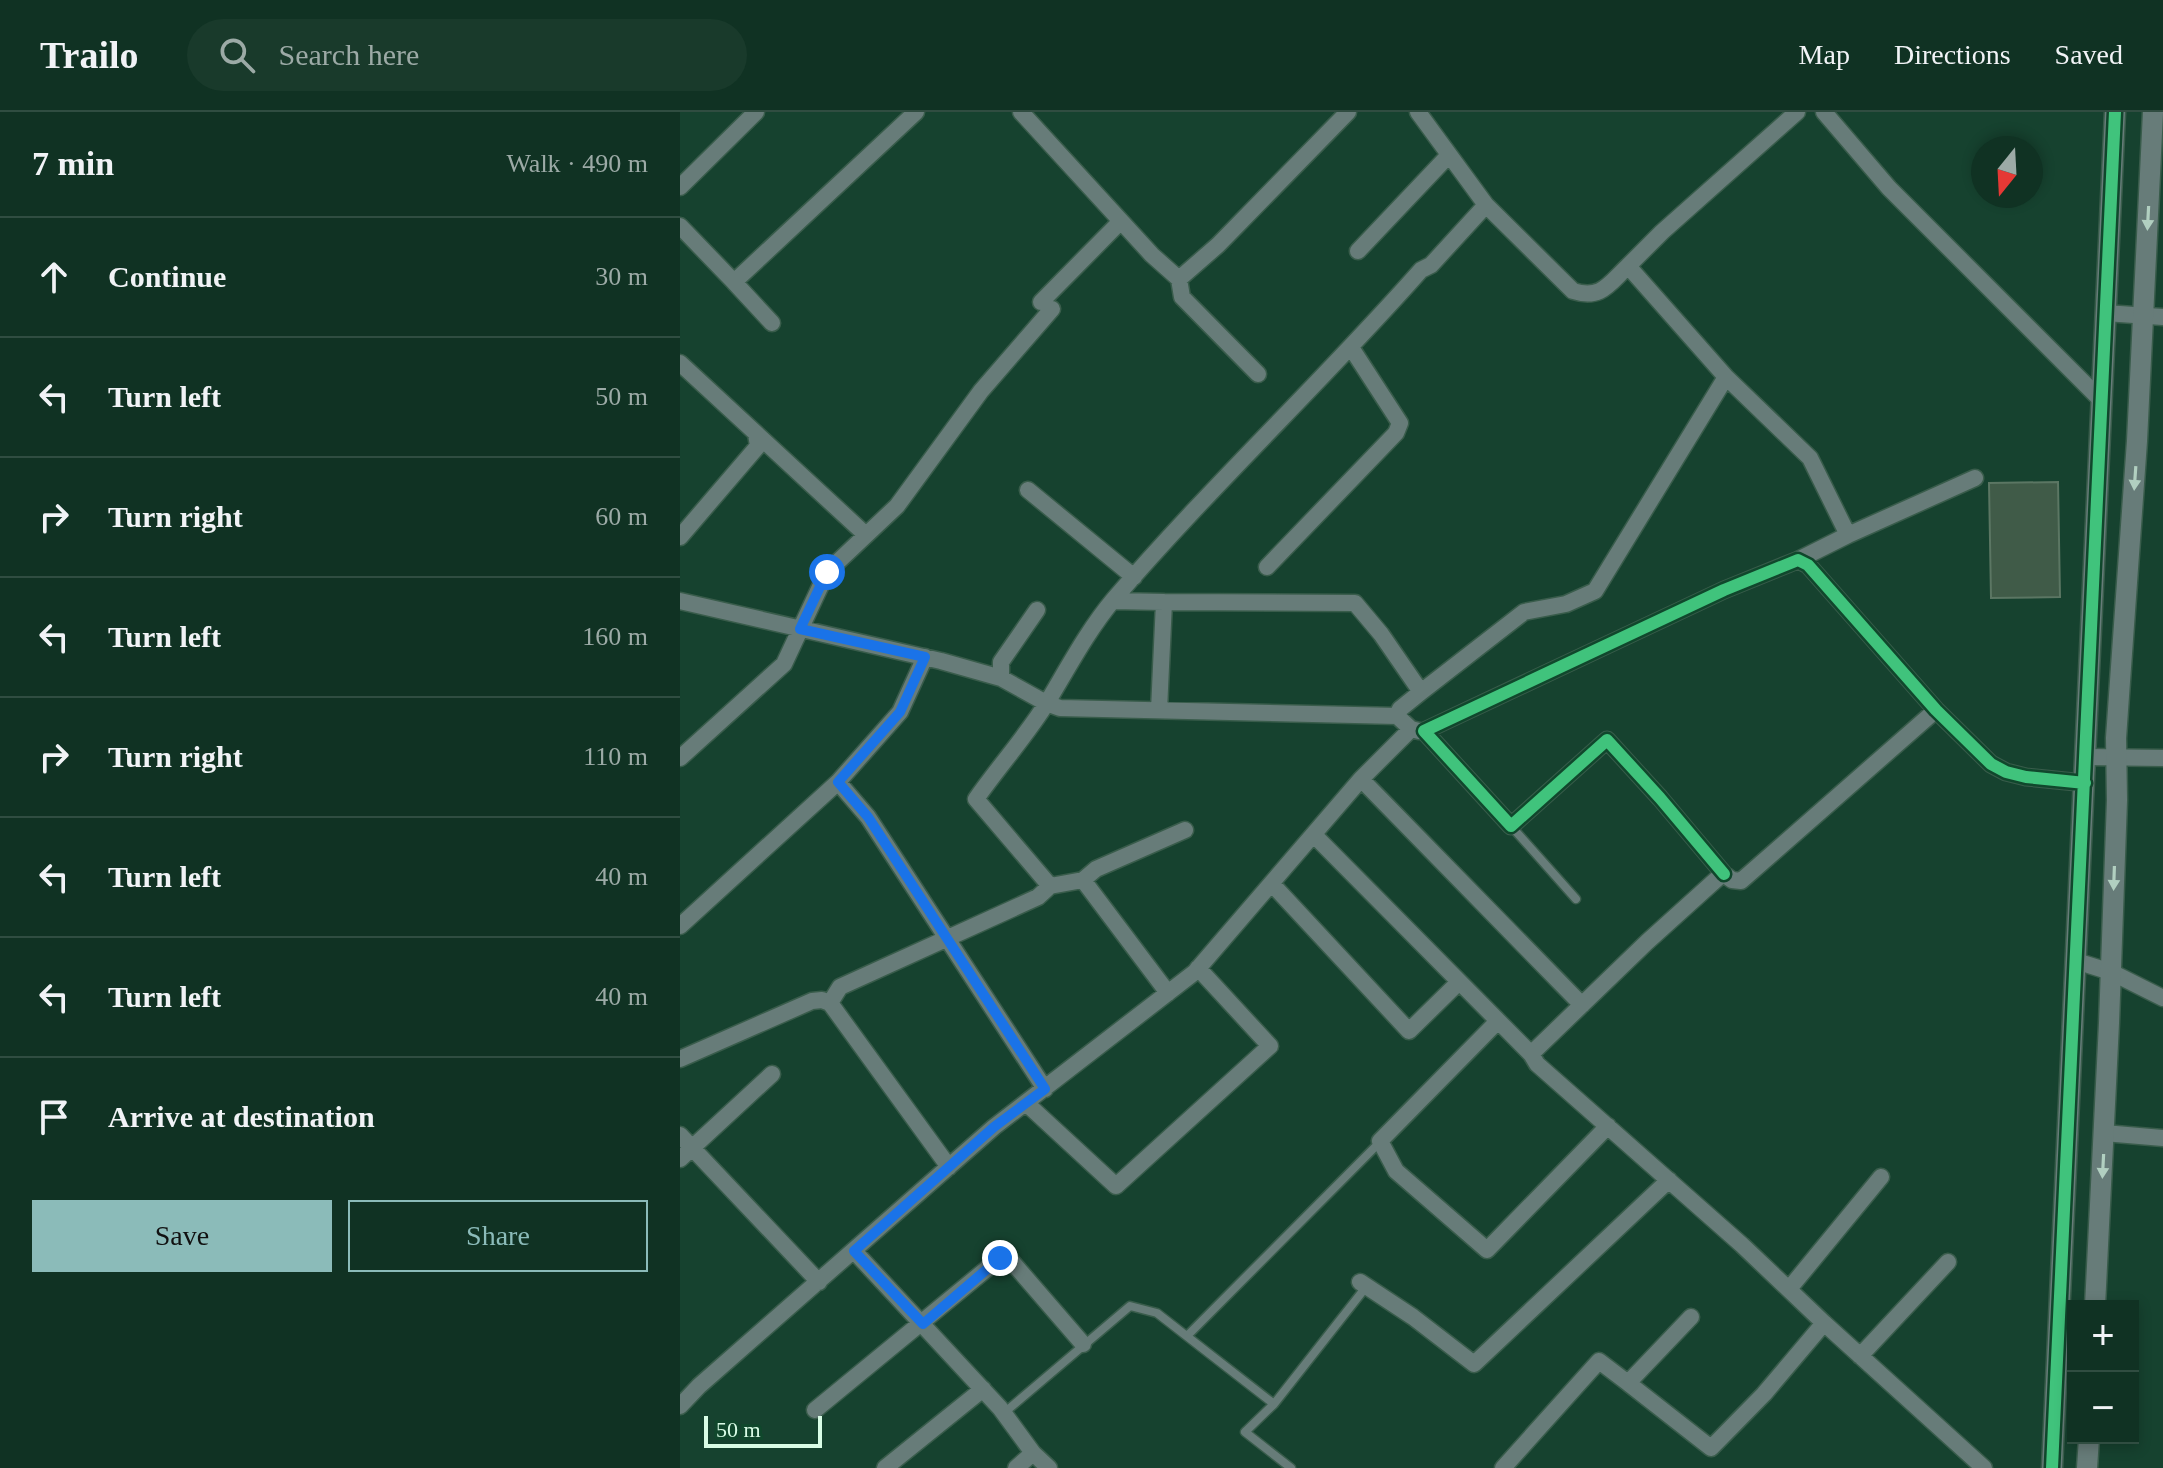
<!DOCTYPE html>
<html lang="en">
<head>
<meta charset="utf-8">
<style>
  body { margin:0; font-family:Georgia,serif; background:#193a2b; color:#f1f3f6 }
  .controls { position:absolute; right:24px; bottom:24px; display:grid; overflow:hidden; border-radius:0px; box-shadow:0 4px 12px #0003 }
  .controls button { width:72px; height:72px; display:grid; place-items:center; padding:0; border:0; border-bottom:2px solid #304d41; background:#103223; color:#f1f3f6; font:40px sans-serif }
  .compass { position:absolute; left:1291px; top:24px; width:72px; height:72px; border-radius:50%; background:#103223; box-shadow:0 4px 12px #0003; rotate:198deg }
  .scale { position:absolute; left:24px; bottom:20px; width:118px; box-sizing:border-box; padding-left:8px; border:4px solid #d9fce6; border-top:0; font-size:22px; line-height:28px; white-space:nowrap; color:#d9fce6; -webkit-text-stroke:6px #10472c; paint-order:stroke }
  .stop { position:absolute; width:24px; height:24px; margin:-18px; border:6px solid #1a73e8; border-radius:50%; background:#fff }
  .stop.end { background:#1a73e8; border-color:#fff; box-shadow:0 2px 8px #0008 }
  .list { margin:0; padding:0; list-style:none }
  h2 { display:flex; justify-content:space-between; align-items:center; height:104px; margin:0; padding:0 32px; font-size:34px }
  h2 small { font-size:26px; font-weight:400; color:#9caaa6 }
  .list li { display:grid; grid-template-columns:52px 1fr auto; gap:24px; align-items:center; box-sizing:border-box; height:120px; padding:0 32px; border-top:2px solid #304d41 }
  .list b { display:block; font-size:30px; white-space:nowrap }
  .list em { font-size:26px; font-style:normal; color:#9caaa6 }
  .actions { display:flex; gap:16px; padding:24px 32px }
  .actions a { flex:1; padding:18px 0; border:2px solid #8bbbb9; border-radius:0px; text-align:center; font-size:28px; color:#8bbbb9 }
  .actions .main { background:#8bbbb9; color:#111 }
  .icon { flex:none; width:44px; height:44px; fill:none; stroke:currentColor; stroke-width:2; stroke-linecap:round; stroke-linejoin:round }
  .map { position:relative; flex:none; width:1483px; height:1356px; overflow:hidden }
  header { display:flex; align-items:center; gap:48px; box-sizing:border-box; height:112px; padding:0 40px; background:#103223; border-bottom:2px solid #304d41 }
  header strong { font-size:38px }
  nav { display:flex; gap:44px; margin-inline-start:auto; font-size:28px }
  .search { width:560px; height:72px; background:#193a2b; display:flex; align-items:center; gap:20px; box-sizing:border-box; padding:0 28px; border-radius:44px; color:#9caaa6; font-size:30px }
  main { display:flex }
  aside { flex:1; background:#103223 }
  .map>svg:first-child { display:block }
  .building { fill:#405b48; stroke:#5b7663; stroke-width:2 }
  .lines { fill:none; stroke-linecap:round; stroke-linejoin:round }
  .service-casing { stroke:#395c4b; stroke-width:11 }
  .minor-casing { stroke:#395c4b; stroke-width:19 }
  .tertiary-casing { stroke:#395c4b; stroke-width:23 }
  .service { stroke:#677c79; stroke-width:8 }
  .minor { stroke:#677c79; stroke-width:16 }
  .tertiary { stroke:#677c79; stroke-width:20 }
  .cycleway-casing { stroke:#10472c; stroke-width:17 }
  .cycleway { stroke:#40c37c; stroke-width:12 }
  .oneway { fill:#b1cfc0 }
  .route { stroke:#1a73e8; stroke-width:10 }
</style>
</head>
<body>
<header>
<strong>Trailo</strong>
<div class="search"><svg class="icon" aria-label="search" viewBox="0 0 24 24"><circle cx="10" cy="10" r="6"/><path d="M15 15l6 6"/></svg>Search here</div>
<nav><a>Map</a><a>Directions</a><a>Saved</a></nav>
</header>
<main>
<aside>
<h2>7 min<small>Walk · 490 m</small></h2>
<ul class="list">
<li><svg class="icon" aria-label="ahead" viewBox="0 0 24 24"><path d="M12 20V5M6 11l6-6 6 6"/></svg><div><b>Continue</b></div><em>30 m</em></li>
<li><svg class="icon" aria-label="left" viewBox="0 0 24 24"><path d="M17 20v-9H6M10 6l-5 5 5 5"/></svg><div><b>Turn left</b></div><em>50 m</em></li>
<li><svg class="icon" aria-label="right" viewBox="0 0 24 24"><path d="M7 20v-9h11M14 6l5 5-5 5"/></svg><div><b>Turn right</b></div><em>60 m</em></li>
<li><svg class="icon" aria-label="left" viewBox="0 0 24 24"><path d="M17 20v-9H6M10 6l-5 5 5 5"/></svg><div><b>Turn left</b></div><em>160 m</em></li>
<li><svg class="icon" aria-label="right" viewBox="0 0 24 24"><path d="M7 20v-9h11M14 6l5 5-5 5"/></svg><div><b>Turn right</b></div><em>110 m</em></li>
<li><svg class="icon" aria-label="left" viewBox="0 0 24 24"><path d="M17 20v-9H6M10 6l-5 5 5 5"/></svg><div><b>Turn left</b></div><em>40 m</em></li>
<li><svg class="icon" aria-label="left" viewBox="0 0 24 24"><path d="M17 20v-9H6M10 6l-5 5 5 5"/></svg><div><b>Turn left</b></div><em>40 m</em></li>
<li><svg class="icon" aria-label="arrive" viewBox="0 0 24 24"><path d="M6 21V4h12l-3 4 3 4H6"/></svg><div><b>Arrive at destination</b></div></li>
</ul>
<div class="actions"><a class="main">Save</a><a>Share</a></div>
</aside>
<div class="map">
<svg width="1483" height="1356" viewBox="0 0 1483 1356">
  <rect width="100%" height="100%" fill="#16422f"/>
  <path class="building" d="M1378 370 1380 485 1311 486 1309 371Z"/>
  <g class="lines">
    <g class="service-casing">
      <path id="service" d="M831 714 896 787
        M507 1224 700 1030
        M594 1292 565 1320 611 1356
        M324 1301 450 1194 477 1201 594 1292 686 1175"/>
    </g>
    <g class="minor-casing">
      <path id="minor" d="M341 0 472 143 499 167 538 133 668 0
        M738 0 806 93 893 179C921 188 929 172 948 154
        M1117 0 982 120 948 154 1046 265 1130 346 1168 423 1118 448
        M1144 0 1209 76 1421 288
        M0 75 76 0
        M0 114 54 170 236 0
        M678 139 769 43
        M499 167 502 185 578 262
        M54 170 92 211
        M361 190 441 109
        M1425 201 1483 205
        M0 251 186 423
        M348 378 454 465
        M1168 423 1295 366
        M0 425 78 334 76 322
        M587 455 716 321 720 311 672 237
        M0 489 261 549 321 566 366 591 380 596 717 604 731 617
        M433 489 484 490
        M321 566V550L357 498
        M479 598 484 490 675 491 701 522 741 580
        M717 604 720 597 741 580 844 500 886 492 915 479 1046 265
        M739 619 731 617 681 667 902 893
        M1407 645 1483 646
        M0 646 104 552 147 460 217 394 301 279 372 197
        M158 670 188 705 365 977
        M634 723 851 942
        M1044 762 980 686 927 628 831 714 744 619 1044 478 1118 448 1128 453 1256 598 1311 652 1326 660 1346 665 1405 671
        M403 768 488 881
        M592 772 729 919 779 870
        M370 774 296 687C319 654 347 623 368 589 389 554 408 518 434 487 532 373 642 270 741 158L751 153 806 93
        M0 814 158 670 220 600 245 545
        M1396 849 1431 860 1483 886
        M150 891 160 875 358 785 370 774 403 768 416 757 505 718
        M818 909 700 1029 716 1059 807 1138 928 1014
        M0 947 132 889 142 888 150 891 269 1055
        M346 991 436 1074 590 934 518 856
        M1424 1021 1483 1026
        M0 1023 139 1170
        M0 1047 92 962
        M174 1139 320 1296 353 1341 369 1356
        M680 1170 733 1205 794 1252 989 1068
        M1109 1177 1201 1065
        M1011 1205 948 1271 1031 1336 1084 1282 1144 1211 1304 1356
        M1144 1211 1062 1133 857 952 851 942 967 830 1039 765 1044 762 1052 768 1061 769 1256 598
        M1180 1244 1268 1150
        M0 1294 19 1274 314 1015 515 860 681 667
        M135 1298 320 1146 333 1151 403 1232
        M205 1356 303 1277
        M336 1356 353 1341
        M823 1356 919 1249 948 1271"/>
    </g>
    <g class="tertiary-casing">
      <path id="tertiary" d="M1415 1194 1429 911 1437 688 1436 626 1457 329 1473 0
        M1372 1356 1435 0
        M1407 1356 1409 1326"/>
    </g>
    <use href="#service" class="service"/>
    <use href="#minor" class="minor"/>
    <use href="#tertiary" class="tertiary"/>
    <g class="cycleway-casing">
      <path id="cycleway" d="M1044 762 980 686 927 628 831 714 744 619 1044 478 1118 448 1128 453 1256 598 1311 652 1326 660 1346 665 1405 671
        M1372 1356 1435 0"/>
    </g>
    <use href="#cycleway" class="cycleway"/>
  </g>
  <defs><path id="oneway-solid" d="M-6-.8H1V-3.2L6.5 0L1 3.2V.8H-6Z" transform="scale(2)"/></defs>
  <g class="oneway">
    <use href="#oneway-solid" transform="translate(1468 106) rotate(93)"/>
    <use href="#oneway-solid" transform="translate(1455 366) rotate(94)"/>
    <use href="#oneway-solid" transform="translate(1434 766) rotate(92)"/>
    <use href="#oneway-solid" transform="translate(1423 1054) rotate(93)"/>
  </g>
  <g class="lines">
    <path class="route" d="M147 460 120 517 245 545 220 600 158 670 188 705 365 977 314 1015 174 1139 243 1212 320 1146"/>
  </g>
</svg>
<div class="controls">
<button>+</button>
<button>−</button>
</div>
<svg class="compass" viewBox="-18 -18 36 36"><path d="M0-13l5 13h-10z" fill="#e53935"/><path d="M0 13l5-13h-10z" fill="#9caaa6"/></svg>
<div class="scale">50 m</div>
<div class="stop" style="left:147px;top:460px"></div>
<div class="stop end" style="left:320px;top:1146px"></div>
</div>
</main>
</body>
</html>
